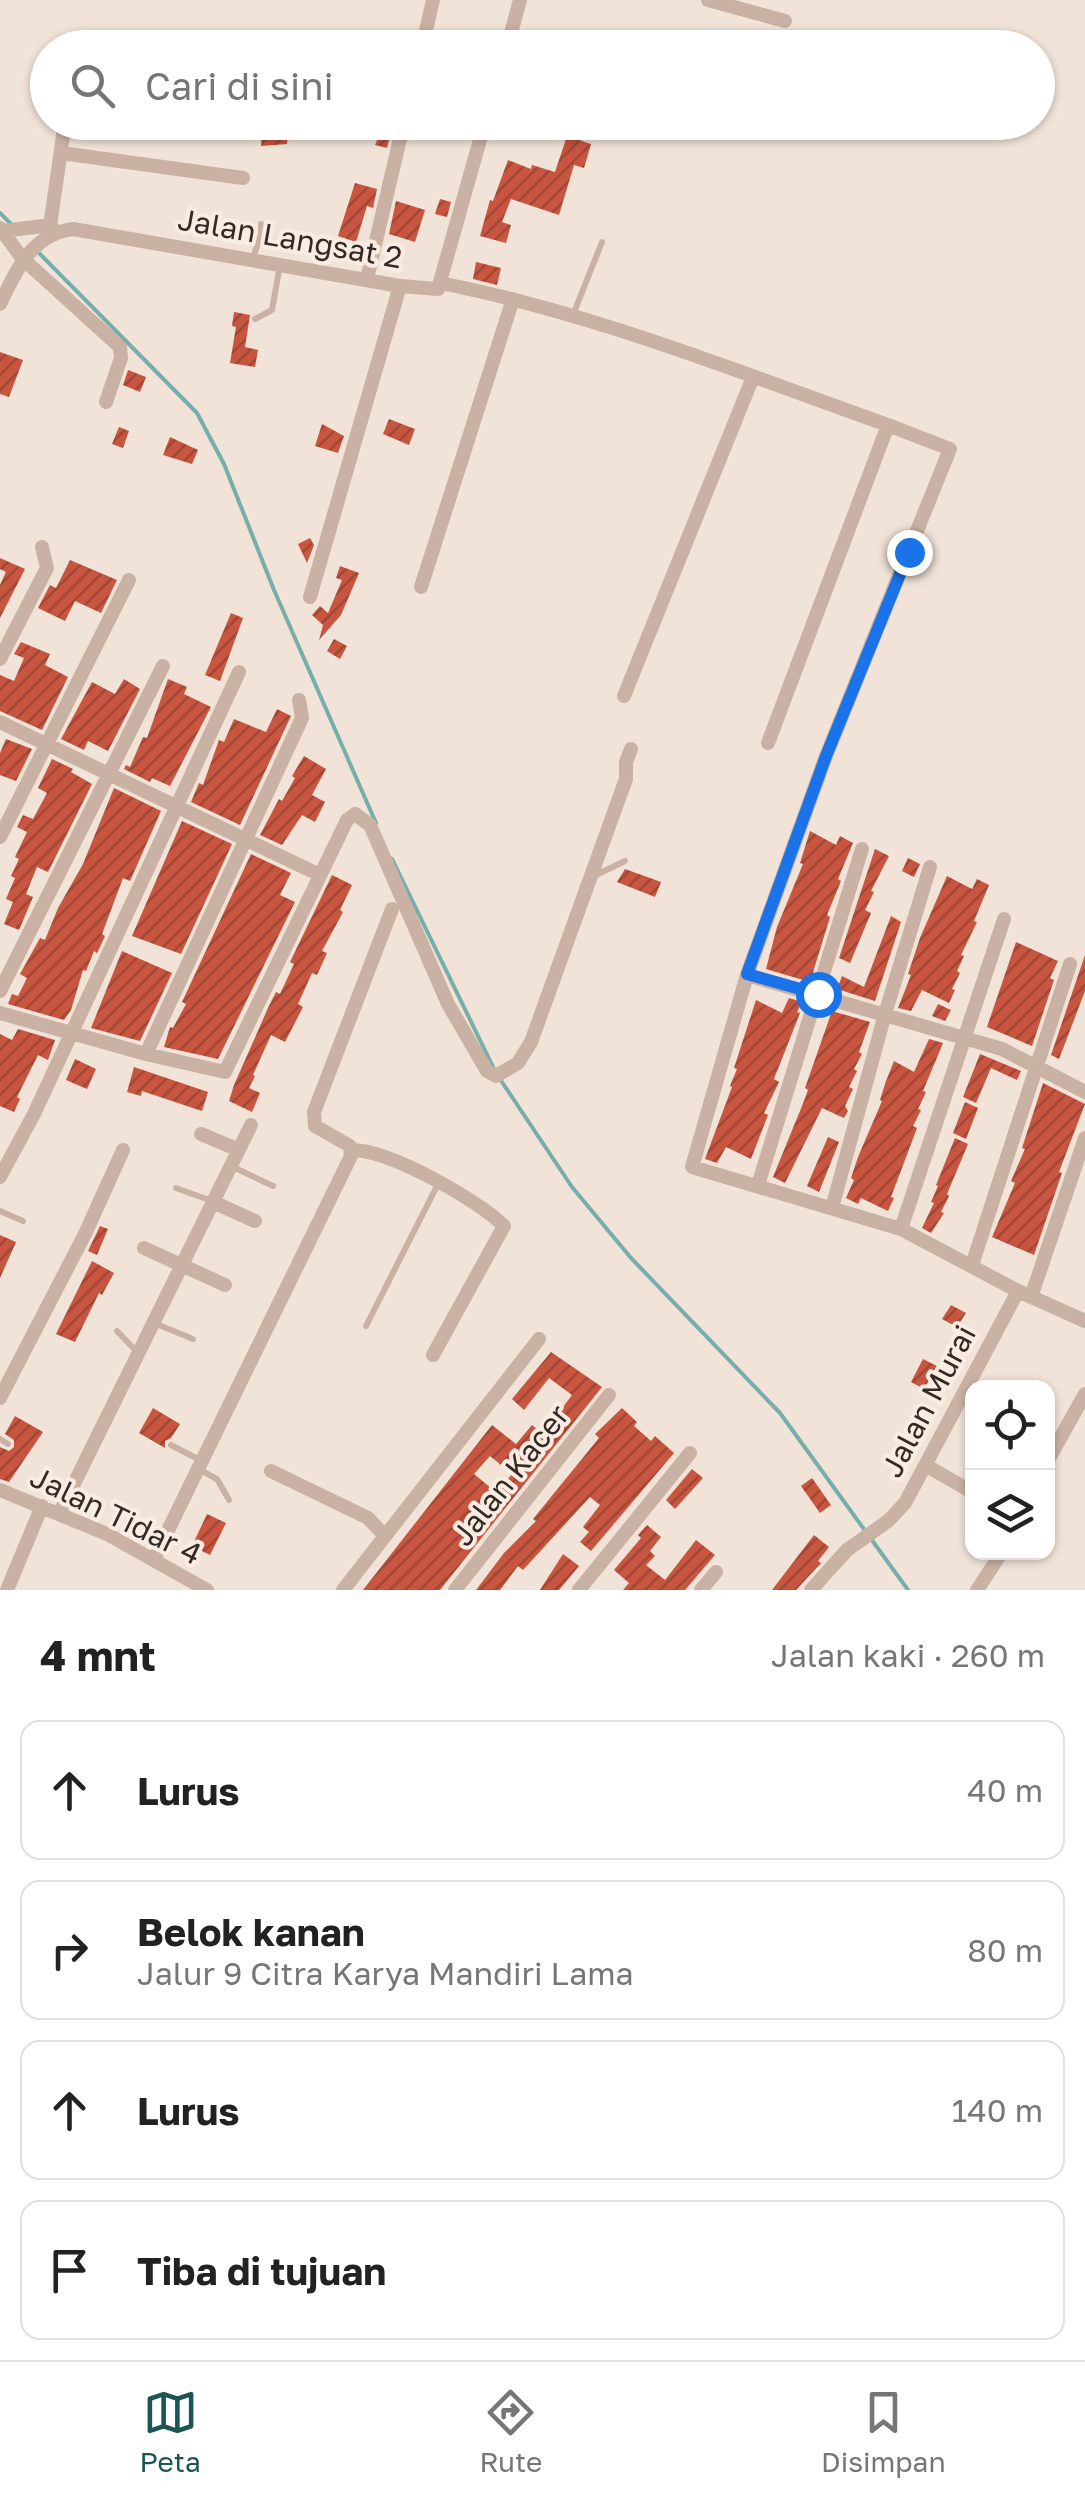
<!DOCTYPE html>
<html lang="id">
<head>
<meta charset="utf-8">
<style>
  body { margin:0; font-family:"Golos Text",sans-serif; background:#f6f6f6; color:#222 }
  .controls { position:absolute; right:30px; bottom:30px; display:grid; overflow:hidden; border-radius:20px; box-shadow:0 2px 8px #0004 }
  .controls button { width:90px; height:90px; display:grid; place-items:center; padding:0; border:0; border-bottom:2px solid #e0e0e0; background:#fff; color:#222; font:50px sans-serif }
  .stop { position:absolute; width:30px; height:30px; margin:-22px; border:8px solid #1a73e8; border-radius:50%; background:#fff }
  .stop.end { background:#1a73e8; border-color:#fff; box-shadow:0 2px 10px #0008 }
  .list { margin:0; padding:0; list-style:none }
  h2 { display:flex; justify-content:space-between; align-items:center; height:130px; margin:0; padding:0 40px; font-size:42px }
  h2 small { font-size:32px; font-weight:400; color:#767676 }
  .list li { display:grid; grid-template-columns:65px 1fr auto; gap:30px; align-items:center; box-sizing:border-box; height:140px; margin:0 20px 20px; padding:0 20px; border:2px solid #e0e0e0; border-radius:20px }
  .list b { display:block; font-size:38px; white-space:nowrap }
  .list p { margin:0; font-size:32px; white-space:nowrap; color:#767676 }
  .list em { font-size:32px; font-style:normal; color:#767676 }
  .icon { flex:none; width:55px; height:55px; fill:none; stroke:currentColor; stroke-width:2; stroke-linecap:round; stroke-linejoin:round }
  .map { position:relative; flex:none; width:1085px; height:1590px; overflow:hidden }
  .search { position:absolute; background:#fff; box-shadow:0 2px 8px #0004; left:30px; right:30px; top:30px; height:110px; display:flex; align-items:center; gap:25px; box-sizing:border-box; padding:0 35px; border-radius:55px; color:#767676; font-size:38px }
  .sheet { height:770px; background:#fff }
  nav { display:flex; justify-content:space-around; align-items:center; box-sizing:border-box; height:140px; border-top:2px solid #e0e0e0; background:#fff; font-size:28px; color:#767676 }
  nav a { display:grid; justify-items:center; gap:5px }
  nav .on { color:#1b5554 }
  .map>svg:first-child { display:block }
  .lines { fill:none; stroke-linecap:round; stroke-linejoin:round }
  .stream { stroke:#76aeac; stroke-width:4 }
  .building { fill:url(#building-hatch); fill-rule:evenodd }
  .lane { stroke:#c9b2a3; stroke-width:6 }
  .street { stroke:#c9b2a3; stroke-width:14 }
  .route { stroke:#1a73e8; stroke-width:12 }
  .labels { text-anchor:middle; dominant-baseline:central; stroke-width:8; stroke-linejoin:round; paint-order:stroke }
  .street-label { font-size:30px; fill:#342925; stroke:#f9ede3 }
</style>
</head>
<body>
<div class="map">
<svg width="1085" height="1590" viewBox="0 0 1085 1590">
  <defs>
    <pattern id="building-hatch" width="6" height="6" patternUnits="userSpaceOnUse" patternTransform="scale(2.5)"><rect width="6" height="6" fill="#c7553f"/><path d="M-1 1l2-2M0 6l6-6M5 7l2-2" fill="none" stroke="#a24635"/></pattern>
  </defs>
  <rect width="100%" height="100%" fill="#f1e3d7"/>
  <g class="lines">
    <path class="stream" d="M0 213 13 226
      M37 251 197 413 224 464 274 590 376 823
      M392 859 495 1071
      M500 1079 572 1187 631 1258 780 1413 908 1590"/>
  </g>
  <path class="building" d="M263 122H278V127L288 128 287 144 261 146Z
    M375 123 392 128 387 148 375 145 378 138 372 136Z
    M567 136 591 144 584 168 574 165 559 215 511 199 502 222 511 225 506 243 480 236 490 200 493 201 508 160 531 169 532 165 555 172Z
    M355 183 377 189 373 208 367 206 356 242 338 236Z
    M440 199 451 202 447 217 435 214Z
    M396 201 425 210 415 242 389 234Z
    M476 262 501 268 497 285 473 279Z
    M234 312 250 315 245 347 258 350 255 367 230 363 236 327 232 326Z
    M0 352 23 360 9 397 0 394Z
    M128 370 146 377 140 392 123 385Z
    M389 419 415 429 409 445 383 434Z
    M322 424 344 436 338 453 315 446Z
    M119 427 129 431 123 448 112 444Z
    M170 437 198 450 192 464 163 455Z
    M310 538 314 545 307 563 298 544Z
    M0 558 25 569 0 618V585L6 572 0 569Z
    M70 560 117 580 101 613 75 601 65 621 38 608 50 585 56 588Z
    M340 566 359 573 341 615 319 640 323 625 312 615 320 606 328 613 342 580 336 578Z
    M231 613 243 618 220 681 205 675Z
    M334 639 347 646 340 659 327 651Z
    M21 642 50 654 45 665 68 677 42 730 0 711V675L14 681 24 658 14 654Z
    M124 679 140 689 108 751 88 741 84 750 61 739 92 682 115 694Z
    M168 679 187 687 184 694 211 707 170 786 152 778 150 782 124 769 126 765 130 767 143 737 147 738Z
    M277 709 291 716 240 825 191 802 199 783 203 785 219 740 224 742 234 719 266 732Z
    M6 739 32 749 16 781 0 775V753Z
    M304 756 326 769 312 795 325 802 315 822 302 815 282 845 260 835 279 799 282 801 295 778 292 776Z
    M52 759 73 769 71 772 92 784 48 872 37 867 26 894 33 897 19 930 4 924 13 902 6 899 15 878 11 876 19 859 15 857 27 832 17 827 23 815 33 819 47 793 38 788Z
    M114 788 161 811 130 881 123 878 102 934 105 936 97 953 94 951 86 971 83 970 71 1010 64 1020 8 1004 12 994 18 996 27 978 20 974 40 938 45 940 58 908 83 864Z
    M182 821 232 844 181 954 132 936Z
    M810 831 836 845 840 836 853 843 838 879 841 881 827 915 830 917 810 982 766 969 777 927 803 864 800 863Z
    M875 849 889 856 871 891 874 892 865 910 871 913 850 963 839 958Z
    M251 854 291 873 280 895 295 902 218 1059 164 1047 170 1027 173 1028 186 1004 182 1002Z
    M908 858 920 864 914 877 902 871Z
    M625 869 661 882 655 897 617 882Z
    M332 875 352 885 340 910 343 912 322 951 327 953 317 975 312 973 298 1004 303 1007 285 1042 271 1035 253 1075 255 1076 249 1088 260 1093 252 1112 229 1101 234 1085 268 1008 276 992 280 994 294 964 290 962Z
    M947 876 972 889 977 879 989 885 974 921 977 922 961 955 964 956 957 971 960 973 952 989 955 990 949 1003 922 990 911 1011 898 1008 911 975 908 974 920 938Z
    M891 916 901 922 875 1001 837 989 842 976 864 987Z
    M1016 942 1058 961 1050 978 1054 980 1032 1046 987 1027Z
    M122 951 172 973 140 1041 91 1028Z
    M1085 955V991L1059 1059 1051 1055Z
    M789 998 802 1002 797 1012 800 1013 774 1079 779 1082 764 1113 768 1115 751 1159 726 1147 717 1163 705 1159 732 1087 730 1086 737 1069 734 1068 756 1000 782 1013Z
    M938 1004 951 1010 945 1021 932 1016Z
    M832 1011 870 1022 859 1052 862 1054 854 1069 857 1071 849 1087 853 1089 845 1106 848 1111 844 1118 822 1108 785 1183 773 1177 802 1106 808 1090 805 1088Z
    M18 1029 55 1040 48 1060 38 1055 17 1097 20 1099 14 1112 0 1106V1034L12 1040Z
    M929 1039 943 1043 923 1091 926 1092 918 1109 921 1110 913 1126 917 1128 891 1197 894 1198 888 1211 861 1198 858 1204 846 1198 854 1180 851 1178 858 1157 882 1101 880 1100 886 1081 894 1061 914 1072Z
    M980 1054 1021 1071 1017 1080 991 1068 976 1103 963 1097Z
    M75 1059 96 1069 87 1089 66 1080Z
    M134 1067 208 1092 202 1111 142 1091 141 1096 127 1092Z
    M1043 1083 1085 1104 1059 1172 1062 1173 1034 1255 992 1237 1015 1183 1011 1181 1025 1149 1022 1148Z
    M965 1102 978 1108 966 1139 953 1133Z
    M828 1137 839 1142 819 1192 807 1186Z
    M955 1138 968 1144 947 1194 949 1196 941 1212 944 1213 931 1233 922 1228 934 1203 931 1202 938 1186 936 1185Z
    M100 1226 108 1229 97 1255 88 1251Z
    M0 1235 16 1242 0 1278Z
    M92 1261 114 1273 102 1295 99 1293 75 1342 56 1334Z
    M951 1305 966 1313 957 1327 942 1319Z
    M551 1352 602 1387 440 1590H363L492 1425 516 1444 532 1425 539 1431 553 1412 557 1415 572 1395 549 1378 524 1410 512 1399ZM490 1456 512 1474 497 1493 474 1474Z
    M923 1359 937 1366 924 1389 911 1382Z
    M153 1408 180 1424 171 1438 165 1441V1448L139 1433Z
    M622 1408 637 1422 634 1426 651 1441 655 1436 674 1453 591 1551 580 1542 589 1532 583 1527 600 1505 590 1497 523 1570 518 1566 500 1590H476L504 1553 536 1521 533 1519 599 1438 595 1434Z
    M15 1416 43 1432 9 1482 0 1479V1447L9 1451 14 1447V1440L5 1434Z
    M692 1469 703 1478 675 1509 666 1500Z
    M812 1478 831 1505 820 1513 801 1486Z
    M207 1514 226 1523 210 1555 192 1546Z
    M647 1525 661 1537 650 1551 655 1556 646 1565 665 1580 696 1540 715 1555 685 1590H623L629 1583 614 1570 641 1538 638 1535Z
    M814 1535 829 1547 818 1561 821 1563 796 1590H772Z
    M563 1554 579 1566 559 1590H540Z"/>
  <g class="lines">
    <path class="lane" d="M253 258 261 234V224
      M573 315 602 242
      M255 319 272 310 280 265
      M596 875 625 861
      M233 1167 273 1186
      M176 1188 212 1201
      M0 1211 23 1221
      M154 1323 193 1339
      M366 1326 438 1184
      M117 1331 138 1353
      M0 1439 8 1444
      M171 1445 200 1460
      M200 1470 217 1479 229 1500"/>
    <path class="street" d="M708 0 785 21
      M422 48 433 0
      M507 48 520 0
      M61 153 243 178
      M0 228 22 258 120 347 121 358 106 402
      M3 231 51 225
      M49 233 65 122
      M367 279 404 122
      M440 283C594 313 741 373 888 425L768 743
      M0 304C17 269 32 234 73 229L400 286 438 289 485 122
      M888 425 950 449 826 756 747 975 692 1167 901 1229 1018 1291 1085 1321
      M421 587 513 299
      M310 597 400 286
      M0 659 47 568 42 547
      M624 696 753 377
      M0 722 320 875
      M0 837 129 580
      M747 975 1002 1049 1085 1092
      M0 991 163 666
      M0 1013 146 1054 225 1072 347 820 355 814 370 825 448 1004 487 1071 496 1076 518 1063 531 1042 626 779V762L631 749
      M146 1054 302 718 299 700
      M201 1134 239 1150
      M352 1150C389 1150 477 1199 504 1226L433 1355
      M0 1177 34 1114 239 672
      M758 1185 862 849
      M213 1202 255 1221
      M832 1208 885 1014 930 867
      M901 1229 1004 919
      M144 1248 225 1285
      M972 1265 1070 964
      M1031 1297 1085 1138
      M0 1398 85 1234 123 1150
      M1048 1460 1085 1394
      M927 1466 972 1492
      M271 1471 368 1518 385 1536
      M0 1490 107 1534 207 1590
      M60 1512 251 1125
      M154 1559 351 1156 350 1146 315 1126 314 1112 392 909
      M7 1590 42 1506
      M343 1590 539 1339
      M455 1590 609 1395
      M579 1590 690 1453
      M701 1590 716 1572
      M811 1590 847 1550 888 1521 905 1503 1018 1291
      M977 1590 1002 1552"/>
  </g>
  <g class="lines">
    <path class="route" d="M818 994 747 974 826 756 909 552"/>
  </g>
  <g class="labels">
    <g class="street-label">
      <text transform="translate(290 238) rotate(10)">Jalan Langsat 2</text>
      <text transform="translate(928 1401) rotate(-62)">Jalan Murai</text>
      <text transform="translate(510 1475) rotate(-52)">Jalan Kacer</text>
      <text transform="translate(116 1515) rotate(26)">Jalan Tidar 4</text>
    </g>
  </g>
</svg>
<div class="controls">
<button><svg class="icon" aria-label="locate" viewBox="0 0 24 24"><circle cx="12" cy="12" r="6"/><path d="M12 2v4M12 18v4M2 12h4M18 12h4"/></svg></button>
<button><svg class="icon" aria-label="layers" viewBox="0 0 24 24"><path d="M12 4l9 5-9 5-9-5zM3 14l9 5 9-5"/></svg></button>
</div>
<div class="stop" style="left:818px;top:994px"></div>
<div class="stop end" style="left:909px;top:552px"></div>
<div class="search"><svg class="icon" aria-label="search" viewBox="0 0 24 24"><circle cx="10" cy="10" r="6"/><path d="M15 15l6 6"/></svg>Cari di sini</div>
</div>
<section class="sheet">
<h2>4 mnt<small>Jalan kaki · 260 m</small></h2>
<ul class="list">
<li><svg class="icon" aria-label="ahead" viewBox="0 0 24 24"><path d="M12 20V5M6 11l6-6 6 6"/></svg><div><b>Lurus</b></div><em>40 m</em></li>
<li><svg class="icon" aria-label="right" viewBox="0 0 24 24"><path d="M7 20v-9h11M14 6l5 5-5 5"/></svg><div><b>Belok kanan</b><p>Jalur 9 Citra Karya Mandiri Lama</p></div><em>80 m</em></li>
<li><svg class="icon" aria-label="ahead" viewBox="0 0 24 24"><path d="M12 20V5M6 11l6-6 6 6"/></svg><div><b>Lurus</b></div><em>140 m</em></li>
<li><svg class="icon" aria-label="arrive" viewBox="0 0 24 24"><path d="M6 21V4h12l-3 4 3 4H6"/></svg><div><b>Tiba di tujuan</b></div></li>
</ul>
</section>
<nav>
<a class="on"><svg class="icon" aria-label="map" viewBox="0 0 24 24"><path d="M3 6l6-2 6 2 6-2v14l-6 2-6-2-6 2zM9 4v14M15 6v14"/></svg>Peta</a>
<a><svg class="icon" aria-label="directions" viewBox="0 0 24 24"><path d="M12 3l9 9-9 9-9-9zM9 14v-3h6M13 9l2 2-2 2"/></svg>Rute</a>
<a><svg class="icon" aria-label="saved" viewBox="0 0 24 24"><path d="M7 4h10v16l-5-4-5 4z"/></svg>Disimpan</a>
</nav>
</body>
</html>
